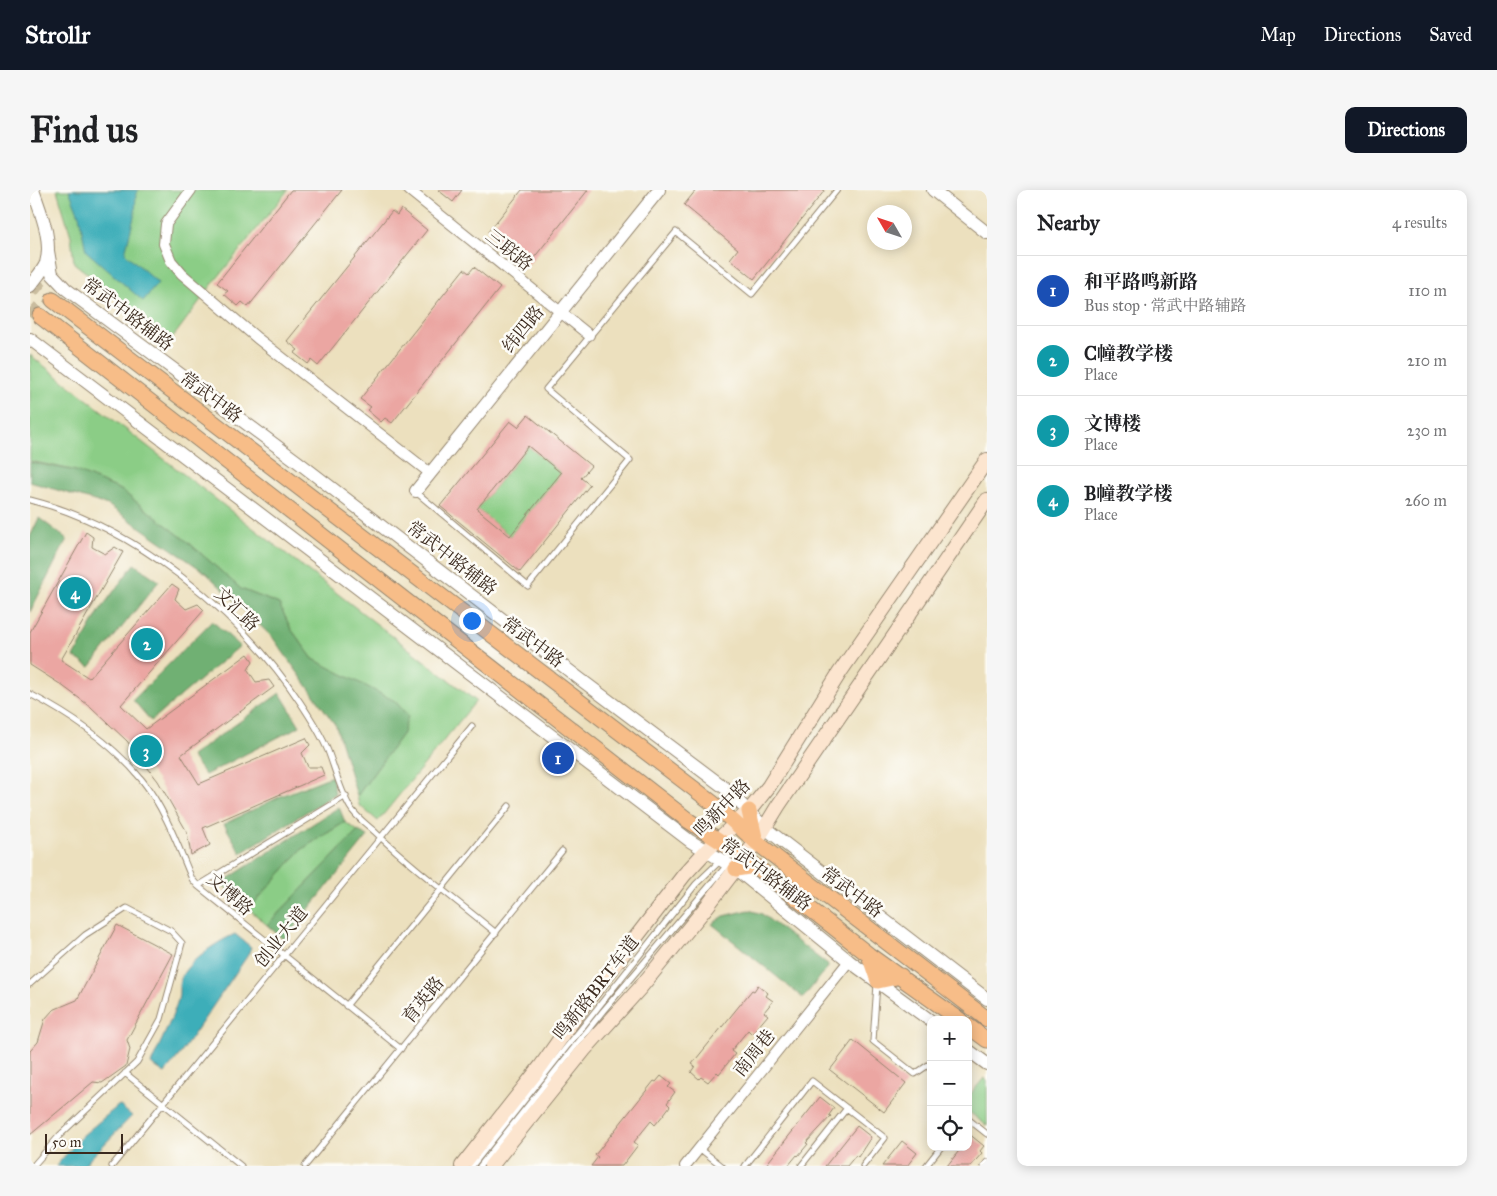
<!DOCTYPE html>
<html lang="en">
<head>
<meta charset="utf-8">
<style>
  body { margin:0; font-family:"IM FELL Great Primer","Noto Serif SC",serif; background:#f6f6f6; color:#202124 }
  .controls { position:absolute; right:15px; bottom:15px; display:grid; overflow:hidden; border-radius:10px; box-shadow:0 2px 12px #0003 }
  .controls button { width:45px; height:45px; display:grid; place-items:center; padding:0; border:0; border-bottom:1px solid #e0e0e0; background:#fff; color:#202124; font:25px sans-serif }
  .compass { position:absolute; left:837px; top:15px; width:45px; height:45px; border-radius:50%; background:#fff; box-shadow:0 2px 12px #0003; rotate:309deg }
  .scale { position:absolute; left:15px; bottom:12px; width:78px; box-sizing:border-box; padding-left:5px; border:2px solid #3b2a1e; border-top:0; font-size:14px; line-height:18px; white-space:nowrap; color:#3b2a1e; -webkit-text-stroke:4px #fdfcf7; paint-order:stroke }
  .you { position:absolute; left:441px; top:430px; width:18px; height:18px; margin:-12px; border:4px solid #fff; border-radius:50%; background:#1a73e8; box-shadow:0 0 0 8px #1a73e833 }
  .badge { display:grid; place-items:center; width:32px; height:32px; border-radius:50%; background:#111827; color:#fff; font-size:16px; font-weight:700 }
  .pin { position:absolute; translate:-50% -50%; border:2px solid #fff; box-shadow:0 1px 5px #0006 }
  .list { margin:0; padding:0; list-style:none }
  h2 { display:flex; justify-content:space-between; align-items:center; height:65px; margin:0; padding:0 20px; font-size:21px }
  h2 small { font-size:16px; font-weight:400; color:#757577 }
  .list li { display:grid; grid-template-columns:32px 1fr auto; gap:15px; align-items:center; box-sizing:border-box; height:70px; padding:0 20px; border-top:1px solid #e0e0e0 }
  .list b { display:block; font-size:19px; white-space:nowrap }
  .list p { margin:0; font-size:16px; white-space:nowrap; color:#757577 }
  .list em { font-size:16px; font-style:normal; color:#757577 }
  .icon { flex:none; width:28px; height:28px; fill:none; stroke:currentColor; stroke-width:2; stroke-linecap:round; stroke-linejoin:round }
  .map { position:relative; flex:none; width:957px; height:976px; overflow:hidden; border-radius:10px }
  header { display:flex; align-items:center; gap:30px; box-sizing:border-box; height:70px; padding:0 25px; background:#111827; color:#fff }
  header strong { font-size:24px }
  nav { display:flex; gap:28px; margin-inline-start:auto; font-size:18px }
  .intro { display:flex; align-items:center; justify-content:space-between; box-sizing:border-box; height:120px; padding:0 30px }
  h1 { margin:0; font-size:35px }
  .button { padding:12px 22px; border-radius:10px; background:#111827; color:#fff; font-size:18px; font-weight:700 }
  main { display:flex; gap:30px; padding:0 30px }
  aside { flex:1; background:#fff; border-radius:10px; box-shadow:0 2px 12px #0003 }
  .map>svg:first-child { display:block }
  .green { fill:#8bcd86; stroke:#637c52 }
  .forest { fill:#70b073; stroke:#566d48 }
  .water { fill:#3eaeb9; stroke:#3c6c6c }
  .building { fill:#eba6a2; fill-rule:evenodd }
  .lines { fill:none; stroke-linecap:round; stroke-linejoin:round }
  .primary-tunnel { stroke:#c9bc9e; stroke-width:15; stroke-dasharray:15 8; stroke-linecap:butt }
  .service-casing { stroke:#94856e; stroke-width:7 }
  .minor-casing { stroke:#94856e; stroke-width:12 }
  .tertiary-casing { stroke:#94856e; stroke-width:14 }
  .secondary-casing { stroke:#94856e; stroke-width:16 }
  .primary-casing { stroke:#94856e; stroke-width:17 }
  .service { stroke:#fff; stroke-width:5 }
  .minor { stroke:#fff; stroke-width:10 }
  .tertiary { stroke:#fff; stroke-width:12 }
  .secondary { stroke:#fce5cf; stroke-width:14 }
  .primary { stroke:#f7bd88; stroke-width:15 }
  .labels { text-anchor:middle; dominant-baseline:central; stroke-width:5; stroke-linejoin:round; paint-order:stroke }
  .street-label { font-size:18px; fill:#3b2a1e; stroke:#fdfcf7 }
</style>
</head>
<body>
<header>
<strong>Strollr</strong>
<nav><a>Map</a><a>Directions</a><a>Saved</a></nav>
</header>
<div class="intro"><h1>Find us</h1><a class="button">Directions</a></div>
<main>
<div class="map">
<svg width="957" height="976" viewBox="0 0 957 976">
  <rect width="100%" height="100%" fill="#fdfcf7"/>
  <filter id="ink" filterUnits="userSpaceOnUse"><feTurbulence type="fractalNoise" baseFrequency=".02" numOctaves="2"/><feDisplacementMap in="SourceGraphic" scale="10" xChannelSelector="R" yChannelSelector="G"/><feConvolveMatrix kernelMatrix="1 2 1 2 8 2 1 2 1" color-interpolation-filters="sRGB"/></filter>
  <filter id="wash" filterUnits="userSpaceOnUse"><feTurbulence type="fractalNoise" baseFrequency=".0096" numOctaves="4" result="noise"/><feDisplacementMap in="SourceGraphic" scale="20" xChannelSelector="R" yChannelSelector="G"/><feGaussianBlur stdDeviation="1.12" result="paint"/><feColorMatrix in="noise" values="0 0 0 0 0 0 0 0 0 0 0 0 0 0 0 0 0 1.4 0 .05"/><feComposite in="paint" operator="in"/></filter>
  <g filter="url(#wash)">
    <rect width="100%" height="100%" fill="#ece0be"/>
    <path class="green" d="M27 0H258L181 96 141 150 44 73 41 46Z
      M0 165 446 511 348 631 329 615 327 606 373 543 341 499 283 469 261 439 249 414 211 399 158 352 91 300 43 280 0 271Z
      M498 256 531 283 480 346 447 319Z
      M315 632 328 641 237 735 219 719 272 659Z
      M954 888 957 891V936L938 921V907Z"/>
    <path class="forest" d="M0 272 46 281 91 300 158 352 211 399 249 414 261 439 283 469 365 511 378 526 373 543 327 606 306 536 243 448 176 383 78 315 0 292Z
      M9 328 37 349 0 422V347Z
      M104 374 129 391 60 477 44 467 70 420Z
      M182 431 210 456 121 531 103 510Z
      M250 503 270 536 175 585 161 566Z
      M302 586 305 604 211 663 194 634 251 606Z
      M309 617 315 632 272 659 219 719 191 693Z
      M328 641 338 646 254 750 237 735Z
      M719 720 732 724 799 776 773 808 682 734 694 726Z"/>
    <path class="water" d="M39 0H109L106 3 105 23 95 63 128 93 113 111 56 61 49 25Z
      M205 744 221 757 218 765 151 863 135 883 121 874C130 853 141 832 148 810 150 803 148 796 150 790 156 772 188 751 205 744Z
      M89 915 102 926 53 976H26L52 946Z"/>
    <g id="blocks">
      <path class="building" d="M261 0H312L218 117 212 112 208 116 194 104 198 101 187 93Z
        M408 0H432L423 12Z
        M492 0H558L499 74 458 42Z
        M666 0H795L724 89 700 69 708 59 654 15Z
        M371 19 397 40 288 176 281 170 278 174 264 163 268 160 257 151 362 21 367 25Z
        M444 77 470 98 362 233 355 228 351 232 337 220 341 217 330 209 434 79 439 83Z
        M498 225 561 276 551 288 560 295 490 382 410 316 480 231 488 237ZM498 256 531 283 480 346 447 319Z
        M56 342 63 347 62 357 75 364 85 357 93 362 31 470 59 488 142 394 149 399 145 409 156 419 168 414 174 420 91 515 116 539 218 464 223 471 218 480 226 492 239 490 244 497 151 565 169 594 276 548 280 555 272 563 278 577H291L294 585 173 638 180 655 161 665 157 642 128 591 97 551 61 517 30 494 0 475V442Z
        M87 735 143 764 97 850 100 859 96 876 72 893 63 892 0 945V861L8 852 15 829 23 820 47 810Z
        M728 795 738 803 736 806 743 811 734 822 738 825 722 844 718 840 701 861 705 864 689 884 687 882 678 892 671 887 669 889 661 882 665 876 662 874 722 800 724 801Z
        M823 850 876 893 854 922 800 880Z
        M631 886 641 894 638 897 645 902 637 913 640 916 634 924 625 935 621 931 604 952 608 955 592 976H561L568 967 565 965 624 891 626 892Z
        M790 907 804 918 799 925 801 926 776 953 778 954 768 966 767 965 758 976H735Z
        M827 936 841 947 828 967 826 965 817 976H795Z
        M938 943 954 956 950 961 952 963 941 976H917L932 957H938Z
        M872 951 887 963 877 976H852Z"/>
    </g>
  </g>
  <g filter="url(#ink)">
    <use href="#blocks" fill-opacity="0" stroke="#94856e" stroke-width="1"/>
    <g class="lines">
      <path class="primary-tunnel" d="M0 91 23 110
        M0 118 10 126"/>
      <g class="service-casing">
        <path id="service" d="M386 302 498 396 600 270 516 199 646 42 722 104 807 0
          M0 310C105 336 210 422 270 512 280 527 291 544 298 561 305 579 310 600 320 617 325 626 336 634 344 641 382 678 425 709 466 743
          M0 504C42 526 82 553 112 590 135 619 148 656 162 689L168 696 371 859
          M168 696 316 606
          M0 794 55 745 97 718 141 741 152 753 131 829 107 872 30 945 3 976
          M847 794 843 851 885 884 901 873
          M316 816 479 616
          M95 883 211 976
          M938 929 957 944
          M669 958 692 976
          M82 976 442 536
          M275 976 532 661
          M442 976 666 694 691 670 705 663
          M450 976 573 821 697 675
          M715 976 782 891 855 948 833 976
          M771 976 817 918
          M896 976 911 957
          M954 976 957 972"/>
      </g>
      <g class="minor-casing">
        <path id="minor" d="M161 0 136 34 134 54 141 71 152 84 227 148 400 283
          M379 0 559 145
          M655 976 819 771"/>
      </g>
      <g class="tertiary-casing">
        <path id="tertiary" d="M903 0 957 43
          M18 61 22 84 36 99 268 272 550 489 695 598 735 638 957 809
          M0 96C5 89 13 81 16 73 23 50 10 21 3 0
          M0 149 660 651 706 679 819 771 901 831
          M386 301 629 0
          M938 860 957 874"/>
      </g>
      <g class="secondary-casing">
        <path id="secondary" d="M432 976 511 876 556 812 654 685 676 661 719 621 739 596 810 482 957 270
          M461 976 554 860 610 798 678 715 726 652 748 616 957 310"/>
      </g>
      <g class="primary-casing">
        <path id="primary" d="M23 110 684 614 726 652 957 829
          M10 126 659 631 713 666 839 765 930 830
          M719 621 726 652
          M706 679 725 676
          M839 765 848 791 871 786
          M938 836 957 850"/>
      </g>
      <use href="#service" class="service"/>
      <use href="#minor" class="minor"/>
      <use href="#tertiary" class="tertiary"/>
      <use href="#secondary" class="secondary"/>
      <use href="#primary" class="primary"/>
    </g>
  </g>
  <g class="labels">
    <g class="street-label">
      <text transform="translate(479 60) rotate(39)">三联路</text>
      <text transform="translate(98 124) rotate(37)">常武中路辅路</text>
      <text transform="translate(493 139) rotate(-51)">纬四路</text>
      <text transform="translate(181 207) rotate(37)">常武中路</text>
      <text transform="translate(422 368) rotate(38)">常武中路辅路</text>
      <text transform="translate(207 419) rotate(44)">文汇路</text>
      <text transform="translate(503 452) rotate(37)">常武中路</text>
      <text transform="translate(692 618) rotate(-46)">鸣新中路</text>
      <text transform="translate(736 684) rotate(37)">常武中路辅路</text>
      <text transform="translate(822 702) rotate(37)">常武中路</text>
      <text transform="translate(200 704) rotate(41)">文博路</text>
      <text transform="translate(251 747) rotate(-51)">创业大道</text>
      <text transform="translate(566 798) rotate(-52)">鸣新路BRT车道</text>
      <text transform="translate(393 810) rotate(-51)">育英路</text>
      <text transform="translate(724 863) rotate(-51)">南周巷</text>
    </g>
  </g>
</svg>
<div class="controls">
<button>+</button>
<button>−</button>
<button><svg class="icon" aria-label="locate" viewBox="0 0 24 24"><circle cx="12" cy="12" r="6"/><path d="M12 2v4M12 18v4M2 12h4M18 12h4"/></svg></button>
</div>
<svg class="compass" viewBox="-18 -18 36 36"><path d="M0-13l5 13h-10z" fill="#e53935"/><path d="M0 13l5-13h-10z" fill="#757577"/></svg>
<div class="scale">50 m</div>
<div class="you"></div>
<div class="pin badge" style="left:528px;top:568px;background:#1a4fb4">1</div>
<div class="pin badge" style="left:117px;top:454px;background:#0f9aa8">2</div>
<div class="pin badge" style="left:116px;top:561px;background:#0f9aa8">3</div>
<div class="pin badge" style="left:45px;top:403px;background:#0f9aa8">4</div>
</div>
<aside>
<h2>Nearby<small>4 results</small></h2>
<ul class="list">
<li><span class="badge" style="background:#1a4fb4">1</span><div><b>和平路鸣新路</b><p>Bus stop · 常武中路辅路</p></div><em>110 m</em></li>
<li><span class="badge" style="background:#0f9aa8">2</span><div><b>C幢教学楼</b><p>Place</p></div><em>210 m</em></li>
<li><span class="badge" style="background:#0f9aa8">3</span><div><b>文博楼</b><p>Place</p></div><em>230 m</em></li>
<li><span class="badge" style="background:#0f9aa8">4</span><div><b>B幢教学楼</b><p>Place</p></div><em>260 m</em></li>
</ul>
</aside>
</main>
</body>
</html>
